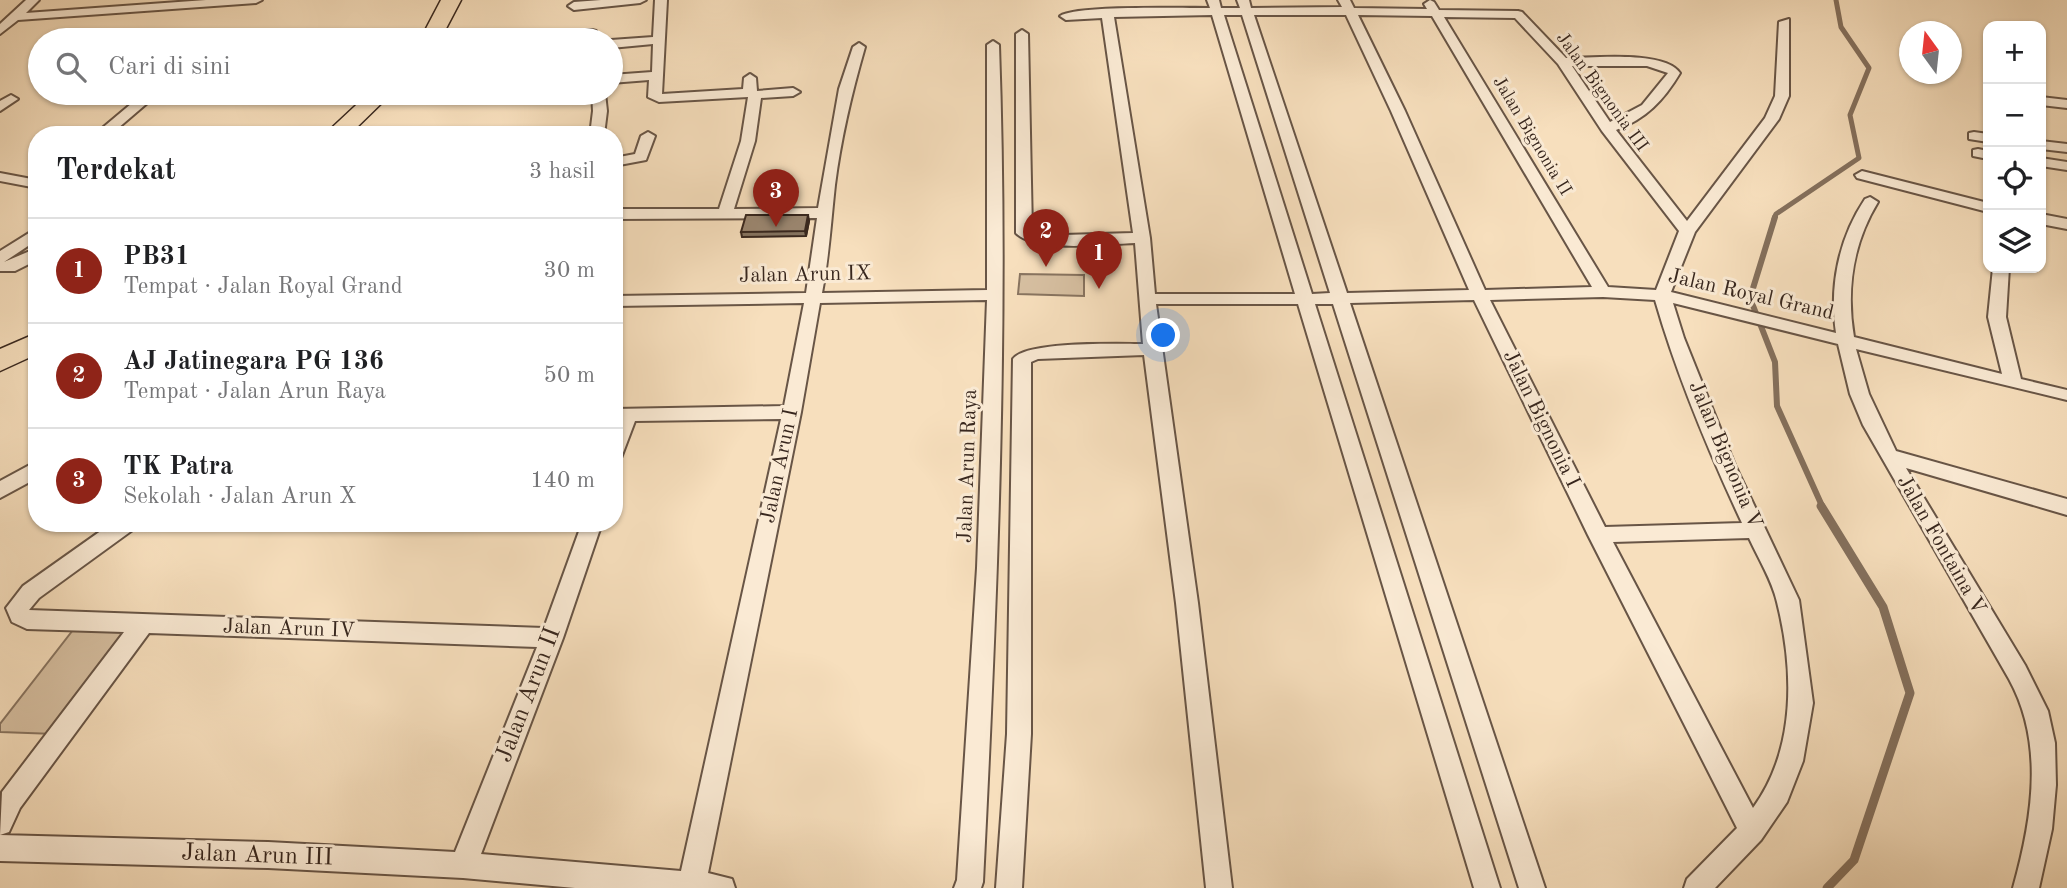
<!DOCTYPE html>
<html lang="id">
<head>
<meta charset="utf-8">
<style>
  body { margin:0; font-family:"Old Standard TT",serif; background:#f6f6f6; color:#202124 }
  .controls { position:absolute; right:21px; top:21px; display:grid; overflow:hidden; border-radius:14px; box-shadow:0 2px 5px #0004 }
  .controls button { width:63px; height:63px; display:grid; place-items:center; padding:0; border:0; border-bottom:2px solid #e0e0e0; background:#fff; color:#202124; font:35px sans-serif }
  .compass { position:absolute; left:1899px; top:21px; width:63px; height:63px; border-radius:50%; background:#fff; box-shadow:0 2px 5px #0004; rotate:345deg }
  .you { position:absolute; left:1164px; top:336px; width:24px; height:24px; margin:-18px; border:5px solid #fff; border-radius:50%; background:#1a73e8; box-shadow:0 0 0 10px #1a73e833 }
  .badge { display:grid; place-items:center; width:46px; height:46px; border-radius:50%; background:#8f2418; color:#fff; font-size:23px; font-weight:700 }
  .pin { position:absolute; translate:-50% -58px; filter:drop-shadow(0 2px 4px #0008) }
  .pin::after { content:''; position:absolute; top:37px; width:24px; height:21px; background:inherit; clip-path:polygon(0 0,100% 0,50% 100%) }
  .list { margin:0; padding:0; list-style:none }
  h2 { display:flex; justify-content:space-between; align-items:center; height:91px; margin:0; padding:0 28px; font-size:30px }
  h2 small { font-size:23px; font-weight:400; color:#757577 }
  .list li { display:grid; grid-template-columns:46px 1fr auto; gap:21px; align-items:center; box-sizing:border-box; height:105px; padding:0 28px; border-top:2px solid #e0e0e0 }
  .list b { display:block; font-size:26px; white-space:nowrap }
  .list p { margin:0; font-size:23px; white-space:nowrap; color:#757577 }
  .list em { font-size:23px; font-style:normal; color:#757577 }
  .icon { flex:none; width:38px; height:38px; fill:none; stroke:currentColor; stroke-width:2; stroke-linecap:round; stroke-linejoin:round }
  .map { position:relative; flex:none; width:2067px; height:888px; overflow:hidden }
  .search { position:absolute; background:#fff; box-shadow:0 2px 5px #0004; left:28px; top:28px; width:595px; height:77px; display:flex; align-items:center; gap:18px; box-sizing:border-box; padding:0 24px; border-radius:38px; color:#757577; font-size:26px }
  .panel { position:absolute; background:#fff; box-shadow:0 2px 5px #0004; left:28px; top:126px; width:595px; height:406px; border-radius:28px }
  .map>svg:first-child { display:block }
  .green { fill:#d7c0a2; stroke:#887460; stroke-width:2 }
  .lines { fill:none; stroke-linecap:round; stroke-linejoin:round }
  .stream-far2 { stroke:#84705d; stroke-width:5 }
  .stream-far1 { stroke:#84705d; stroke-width:6 }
  .stream { stroke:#84705d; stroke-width:9 }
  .minor-casing { stroke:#685546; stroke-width:4 }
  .primary-casing { stroke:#38271e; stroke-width:3 }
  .minor { fill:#faead4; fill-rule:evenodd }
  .primary { fill:#f7dfbd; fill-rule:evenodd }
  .wall { fill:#857461; stroke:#38271e; stroke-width:2 }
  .shaded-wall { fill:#6c5e4f; stroke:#38271e; stroke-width:2 }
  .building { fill:#9b8771; stroke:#38271e; stroke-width:2 }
  .labels { text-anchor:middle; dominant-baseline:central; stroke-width:6; stroke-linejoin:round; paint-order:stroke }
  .far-street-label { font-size:18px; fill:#38271e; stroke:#faead4 }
  .street-label { font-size:21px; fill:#38271e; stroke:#faead4 }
  .near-street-label { font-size:24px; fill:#38271e; stroke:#faead4 }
</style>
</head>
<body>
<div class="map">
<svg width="2067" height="888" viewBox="0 0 2067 888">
  <rect width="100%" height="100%" fill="#f7dfbd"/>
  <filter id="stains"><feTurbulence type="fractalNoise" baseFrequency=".00286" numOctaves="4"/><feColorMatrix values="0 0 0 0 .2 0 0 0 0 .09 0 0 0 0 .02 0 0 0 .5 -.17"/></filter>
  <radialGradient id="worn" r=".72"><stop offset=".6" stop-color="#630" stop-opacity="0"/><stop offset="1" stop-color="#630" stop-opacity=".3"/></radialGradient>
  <path class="green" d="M1020 274 1084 275V296L1018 294Z
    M73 630 130 632 55 734 0 732V724Z"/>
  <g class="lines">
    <path class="stream-far2" d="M1774 219 1776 214 1859 158 1850 115 1869 68 1841 27 1836 0"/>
    <path class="stream-far1" d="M1775 217 1750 298 1775 362 1777 406 1823 508"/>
    <path class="stream" d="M1821 506 1883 607 1910 693 1854 860 1827 888"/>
    <g class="minor-casing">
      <path id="minor" d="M26 0H39L26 13 206 0H262L256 3 18 20 0 34V24Z
        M601 0H646L640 3 574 10 568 6 574 2Z
        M655 0H667L662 94 743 89 744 78 750 74 756 78 757 91 793 88 800 92 793 96 761 98 755 141 734 209 818 208 839 89 853 47 859 43 865 47C852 92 841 138 835 185 831 221 829 257 822 293L987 290V45L993 41 999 45C1009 324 997 602 983 882L981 888H954L957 880 977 568 987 300 820 303 801 412 708 873 732 879 735 888H575L463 878 268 868 0 861V835L268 842 455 852 537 647 149 633 20 808 9 832 0 835 2 792 124 632 27 629 12 622 6 608 23 586 112 523H137L134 529 39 598 29 610 544 628 582 523H602L563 638 481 854 681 871 781 419 635 421 621 458 614 460V409L784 406 804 303 614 306V296L806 293 817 218 614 219V209H719L741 141 748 97 659 102 648 97 649 80 611 83V75L652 72 653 44 611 48V40L653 37Z
        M1207 0H1219L1221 8H1240L1237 0H1249L1251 8 1342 7 1338 0H1350L1354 8 1427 9 1424 4 1430 0 1434 2 1439 10 1518 11 1522 12 1566 58C1592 58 1665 50 1680 73 1664 100 1646 119 1616 130L1687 221 1765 118 1775 96 1779 22 1789 19V96L1779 119 1695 232 1671 292 1836 333C1829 286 1839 238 1865 199L1870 197 1878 202C1853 243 1846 290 1854 337L2002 374 1988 317 1993 268H2009L2006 317 2021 379 2067 390V400L1856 349 1869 394 1896 451 2067 499V515L1906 468 2025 665 2048 711 2055 743 2056 785 2052 829 2039 888H2013C2032 820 2045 744 2009 679L1863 425 1850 394 1838 344 1673 303 1684 338 1735 465 1799 600 1813 703 1803 761 1787 802 1761 840 1715 888H1684L1687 879 1737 828 1588 535 1474 300 1350 303 1545 888H1519L1333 304H1315L1500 888H1474L1298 304H1156L1198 603 1232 888H1206L1176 603 1144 355 1038 359 1031 362V734L1022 888H996L1007 734 1013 359C1026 341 1117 344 1143 344L1135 243C1107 244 1035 253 1016 233V34L1022 30 1028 34 1032 231 1063 235 1133 233 1102 18 1066 20 1060 16C1075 5 1184 8 1210 8ZM1212 15 1295 294H1155L1150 238 1114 17ZM1224 15H1242L1330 293 1312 294ZM1254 15H1346L1391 111 1469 290 1347 293ZM1358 15 1432 16 1592 287 1485 290 1405 111ZM1444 17 1515 18 1558 64 1602 131 1679 231 1656 290 1608 287ZM1572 66H1647L1668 73 1642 105 1610 122ZM1603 297 1655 300C1677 376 1708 450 1742 523L1605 527 1490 300ZM1749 538C1758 558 1772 580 1777 602 1794 670 1796 749 1753 808L1613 542Z
        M592 30 596 31 599 40H587V38L473 40 479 36Z
        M144 93H159L110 135H94Z
        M592 93H605L607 111 604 135H590L593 111Z
        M11 95 18 99 0 111V101Z
        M2041 97 2067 100V108L2041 105Z
        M648 132 655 136 646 160 614 166V158L635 154 641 136Z
        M1974 132 1988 134V142L1969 139V133Z
        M2041 141 2067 144V152L2041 149Z
        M1978 149 1988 151V159L1973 156V150Z
        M2041 158 2067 162V170L2041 166Z
        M1862 171 1988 203V212L1857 178 1855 175Z
        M0 173 37 180V188L0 181Z
        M2041 214 2067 219V229L2041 224Z
        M37 228V240L4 262 37 248V260L15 271H0V251Z
        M37 461V478L0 498V481Z"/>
    </g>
    <g class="primary-casing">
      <path id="primary" d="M441 0H461L440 40H420Z
        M369 93H392L349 135H324Z
        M37 333V354L0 371V349Z"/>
    </g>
    <use href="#minor" class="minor"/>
    <use href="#primary" class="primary"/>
  </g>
  <path class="wall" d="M809 221 806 236 742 237 741 232Z"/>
  <path class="shaded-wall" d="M808 215 809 221 806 236 805 231Z"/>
  <path class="building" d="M746 215H808L805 231 741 232Z"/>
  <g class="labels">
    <g class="far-street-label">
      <text transform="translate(1602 92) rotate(54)">Jalan Bignonia III</text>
      <text transform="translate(1532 136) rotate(59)">Jalan Bignonia II</text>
    </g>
    <g class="street-label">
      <text transform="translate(805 275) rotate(-1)">Jalan Arun IX</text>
      <text transform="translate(1751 295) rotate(13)">Jalan Royal Grand</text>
      <text transform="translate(1541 419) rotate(64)">Jalan Bignonia I</text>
      <text transform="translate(1725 455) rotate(67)">Jalan Bignonia V</text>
      <text transform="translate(780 466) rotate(-78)">Jalan Arun I</text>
      <text transform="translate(968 466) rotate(-88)">Jalan Arun Raya</text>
      <text transform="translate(1941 545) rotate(60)">Jalan Fontaina V</text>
      <text transform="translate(289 629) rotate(2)">Jalan Arun IV</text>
    </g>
    <g class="near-street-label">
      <text transform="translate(529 695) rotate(-69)">Jalan Arun II</text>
      <text transform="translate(257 856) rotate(2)">Jalan Arun III</text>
    </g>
  </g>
  <rect width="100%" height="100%" filter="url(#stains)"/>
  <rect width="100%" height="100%" fill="url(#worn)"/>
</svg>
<div class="controls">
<button>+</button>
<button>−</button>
<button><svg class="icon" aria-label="locate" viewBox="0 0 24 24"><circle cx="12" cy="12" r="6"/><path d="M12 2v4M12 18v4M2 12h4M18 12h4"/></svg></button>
<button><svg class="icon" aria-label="layers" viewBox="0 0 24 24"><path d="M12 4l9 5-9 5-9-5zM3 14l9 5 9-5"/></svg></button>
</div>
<svg class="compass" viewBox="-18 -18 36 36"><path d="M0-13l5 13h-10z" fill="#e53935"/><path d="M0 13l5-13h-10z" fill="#757577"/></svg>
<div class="you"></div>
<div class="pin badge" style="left:1099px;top:289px">1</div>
<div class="pin badge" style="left:1046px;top:267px">2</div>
<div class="pin badge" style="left:776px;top:227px">3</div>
<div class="search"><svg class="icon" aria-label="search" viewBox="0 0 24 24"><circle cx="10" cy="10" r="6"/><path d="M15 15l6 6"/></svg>Cari di sini</div>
<section class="panel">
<h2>Terdekat<small>3 hasil</small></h2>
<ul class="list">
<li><span class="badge">1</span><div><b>PB31</b><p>Tempat · Jalan Royal Grand</p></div><em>30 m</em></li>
<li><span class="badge">2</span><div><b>AJ Jatinegara PG 136</b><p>Tempat · Jalan Arun Raya</p></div><em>50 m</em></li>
<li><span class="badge">3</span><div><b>TK Patra</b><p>Sekolah · Jalan Arun X</p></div><em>140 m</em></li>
</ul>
</section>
</div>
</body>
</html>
